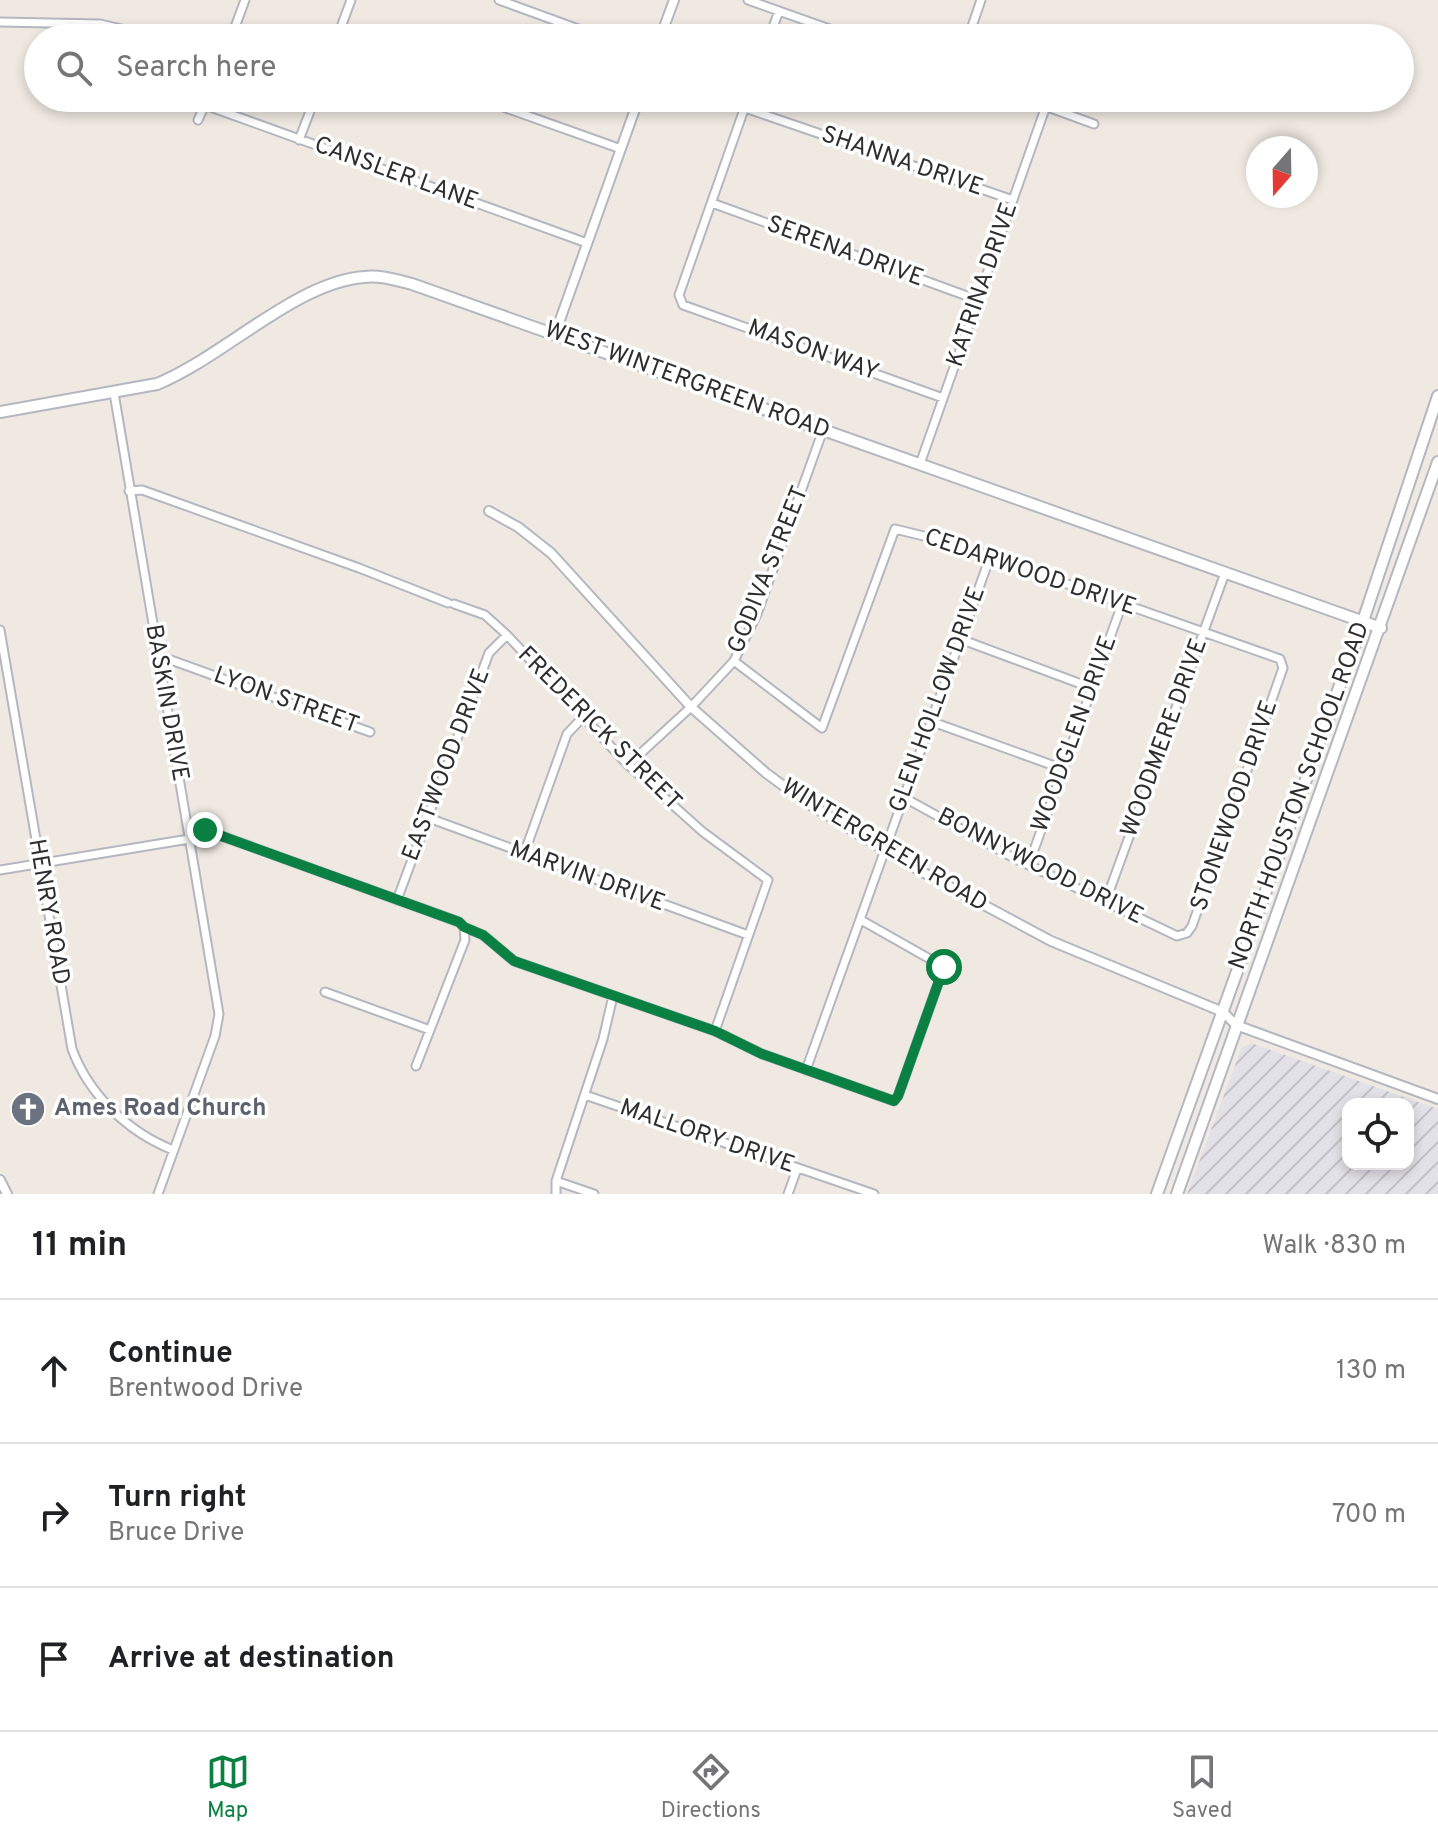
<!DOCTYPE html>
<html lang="en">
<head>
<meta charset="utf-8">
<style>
  body { margin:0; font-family:Overpass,sans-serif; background:#f6f6f6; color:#202124 }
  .controls { position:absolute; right:24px; bottom:24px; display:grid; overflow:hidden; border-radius:16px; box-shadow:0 4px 12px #0003 }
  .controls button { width:72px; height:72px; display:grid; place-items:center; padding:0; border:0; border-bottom:2px solid #e0e0e0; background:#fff; color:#202124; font:40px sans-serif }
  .compass { position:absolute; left:1246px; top:136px; width:72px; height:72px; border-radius:50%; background:#fff; box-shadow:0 4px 12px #0003; rotate:200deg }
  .stop { position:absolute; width:24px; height:24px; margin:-18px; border:6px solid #0b8043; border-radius:50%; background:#fff }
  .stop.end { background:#0b8043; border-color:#fff; box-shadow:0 2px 8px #0008 }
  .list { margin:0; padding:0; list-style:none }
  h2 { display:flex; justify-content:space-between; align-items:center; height:104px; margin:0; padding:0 32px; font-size:34px }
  h2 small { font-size:26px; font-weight:400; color:#757577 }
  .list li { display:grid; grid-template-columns:52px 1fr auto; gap:24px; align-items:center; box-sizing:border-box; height:144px; padding:0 32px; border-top:2px solid #e0e0e0 }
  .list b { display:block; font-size:30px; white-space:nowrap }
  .list p { margin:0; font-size:26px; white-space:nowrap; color:#757577 }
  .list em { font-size:26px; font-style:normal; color:#757577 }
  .icon { flex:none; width:44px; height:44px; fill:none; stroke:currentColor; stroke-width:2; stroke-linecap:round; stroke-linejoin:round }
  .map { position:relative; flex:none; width:1438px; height:1194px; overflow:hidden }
  .search { position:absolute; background:#fff; box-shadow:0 4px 12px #0003; left:24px; right:24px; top:24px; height:88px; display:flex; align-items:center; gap:20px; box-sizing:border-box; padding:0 28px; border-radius:44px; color:#757577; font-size:30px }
  .sheet { height:536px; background:#fff }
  nav { display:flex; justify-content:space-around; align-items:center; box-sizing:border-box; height:112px; border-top:2px solid #e0e0e0; background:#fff; font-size:22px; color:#757577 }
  nav a { display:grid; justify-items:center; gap:4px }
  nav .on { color:#0b8043 }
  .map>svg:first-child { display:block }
  .industrial { fill:url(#industrial-furrows); fill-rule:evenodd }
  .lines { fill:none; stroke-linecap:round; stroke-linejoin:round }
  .minor-casing { stroke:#b4b7c1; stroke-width:11 }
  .tertiary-casing { stroke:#b4b7c1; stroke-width:12 }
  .secondary-casing { stroke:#b4b7c1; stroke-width:14 }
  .minor { stroke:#fff; stroke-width:7 }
  .tertiary { stroke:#fff; stroke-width:8 }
  .secondary { stroke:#fff; stroke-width:10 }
  .route { stroke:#0b8043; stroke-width:10 }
  .labels { text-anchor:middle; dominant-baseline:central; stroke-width:7; stroke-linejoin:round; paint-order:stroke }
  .street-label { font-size:24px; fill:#2e2e2e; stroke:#fff }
  .worship-label { font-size:24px; font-weight:bold; fill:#5b616d; stroke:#fff; text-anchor:start }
</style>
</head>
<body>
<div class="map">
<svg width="1438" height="1194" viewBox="0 0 1438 1194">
  <defs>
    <pattern id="industrial-furrows" width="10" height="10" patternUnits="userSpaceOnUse" patternTransform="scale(2)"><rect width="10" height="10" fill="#e3e1e8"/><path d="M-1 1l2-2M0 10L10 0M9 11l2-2" fill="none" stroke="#c3c1c7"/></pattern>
  </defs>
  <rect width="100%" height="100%" fill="#efe9e1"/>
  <path class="industrial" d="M1251 1043 1438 1109V1194H1187L1242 1047ZM1348 1104H1408V1164H1348Z"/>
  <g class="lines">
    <g class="minor-casing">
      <path id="minor" d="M499 0 603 38
        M748 0 855 38
        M0 22 100 24 160 38
        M231 38 245 0
        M337 38 351 0
        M769 38 779 11
        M968 38 981 0
        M478 98 621 149
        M748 98 679 295 683 305 943 398
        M1023 98 1094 124
        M205 105 587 243
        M745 108 1013 200
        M198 120 208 98
        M299 140 315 98
        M712 203 978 300
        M114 393 219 1014 215 1036 158 1194
        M920 464 1046 106
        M129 491 142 490 156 495 359 568 448 603
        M454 604 485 615 507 635 628 765 703 832 768 880 715 1031
        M0 630 72 1049C89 1095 128 1132 173 1150
        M960 639 1092 688
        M157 655 370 732
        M734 661 822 728 895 529 948 542 1280 659 1283 668 1192 926 1187 933 1177 936 1012 857 903 797
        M930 721 1063 769
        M628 765 691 707 734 661 757 614 823 430
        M426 817 748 935
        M188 830H205L459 922 464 927 483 935 514 961 715 1031 762 1054 894 1101 898 1096 944 967 861 920
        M524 854 567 734 584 716
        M1029 864 1122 604
        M0 870 189 839
        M397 900 489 653 507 635
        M1105 903 1225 573
        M325 992 430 1030
        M416 1066 465 940 464 927
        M806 1070 990 557
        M585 1095 874 1194
        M556 1181 594 1194
        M556 1194V1181L603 1039 613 996
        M788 1194 797 1169"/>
    </g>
    <g class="tertiary-casing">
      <path id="tertiary" d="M660 38 674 0
        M555 334 639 98
        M489 511 518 527 551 553 691 707 766 773 804 801 913 867 1051 941 1223 1012 1236 1025 1438 1099
        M0 1180 7 1194"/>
    </g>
    <g class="secondary-casing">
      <path id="secondary" d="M0 412 157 384C222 358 296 282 364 277 381 275 396 280 412 284L1381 628
        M1157 1194 1363 621 1438 396
        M1177 1194 1438 462"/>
    </g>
    <use href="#minor" class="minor"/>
    <use href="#tertiary" class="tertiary"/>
    <use href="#secondary" class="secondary"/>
  </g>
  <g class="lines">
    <path class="route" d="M205 830 459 922 464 927 483 935 514 961 715 1031 762 1054 894 1101 898 1096 944 967"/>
  </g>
  <defs>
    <g id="church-disc" transform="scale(1.8)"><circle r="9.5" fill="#6b7280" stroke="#fff"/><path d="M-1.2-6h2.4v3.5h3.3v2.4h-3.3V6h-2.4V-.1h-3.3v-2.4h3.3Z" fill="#fff"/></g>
  </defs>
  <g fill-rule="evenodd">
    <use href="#church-disc" x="28" y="1109"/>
  </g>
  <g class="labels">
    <g class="street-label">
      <text transform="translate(902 162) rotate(19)">SHANNA DRIVE</text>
      <text transform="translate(396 174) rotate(20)">CANSLER LANE</text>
      <text transform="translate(845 252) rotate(20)">SERENA DRIVE</text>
      <text transform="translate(983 285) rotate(-71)">KATRINA DRIVE</text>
      <text transform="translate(813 351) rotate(20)">MASON WAY</text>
      <text transform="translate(687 381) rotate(20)">WEST WINTERGREEN ROAD</text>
      <text transform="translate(769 570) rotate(-68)">GODIVA STREET</text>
      <text transform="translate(1030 573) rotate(19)">CEDARWOOD DRIVE</text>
      <text transform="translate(938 700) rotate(-70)">GLEN HOLLOW DRIVE</text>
      <text transform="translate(286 701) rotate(20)">LYON STREET</text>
      <text transform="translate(166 703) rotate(80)">BASKIN DRIVE</text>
      <text transform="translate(599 729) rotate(45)">FREDERICK STREET</text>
      <text transform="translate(1075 734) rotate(-70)">WOODGLEN DRIVE</text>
      <text transform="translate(1165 738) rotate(-70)">WOODMERE DRIVE</text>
      <text transform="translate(447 765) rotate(-69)">EASTWOOD DRIVE</text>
      <text transform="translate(1300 796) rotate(-70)">NORTH HOUSTON SCHOOL ROAD</text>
      <text transform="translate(1235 806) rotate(-71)">STONEWOOD DRIVE</text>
      <text transform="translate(884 846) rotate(31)">WINTERGREEN ROAD</text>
      <text transform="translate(1040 867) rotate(27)">BONNYWOOD DRIVE</text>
      <text transform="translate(587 877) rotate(20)">MARVIN DRIVE</text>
      <text transform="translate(48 912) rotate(80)">HENRY ROAD</text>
      <text transform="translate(707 1137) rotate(19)">MALLORY DRIVE</text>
    </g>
    <g class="worship-label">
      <text x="54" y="1109">Ames Road Church</text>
    </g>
  </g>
</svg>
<div class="controls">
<button><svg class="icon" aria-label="locate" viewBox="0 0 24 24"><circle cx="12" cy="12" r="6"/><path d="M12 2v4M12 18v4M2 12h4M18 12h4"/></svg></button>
</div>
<svg class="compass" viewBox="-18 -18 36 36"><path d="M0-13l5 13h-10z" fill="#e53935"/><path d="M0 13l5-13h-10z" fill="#757577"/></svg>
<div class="stop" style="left:944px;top:967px"></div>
<div class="stop end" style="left:205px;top:830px"></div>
<div class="search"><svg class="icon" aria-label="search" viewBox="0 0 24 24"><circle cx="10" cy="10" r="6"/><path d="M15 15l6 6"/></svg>Search here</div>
</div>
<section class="sheet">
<h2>11 min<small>Walk · 830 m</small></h2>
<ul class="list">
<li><svg class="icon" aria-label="ahead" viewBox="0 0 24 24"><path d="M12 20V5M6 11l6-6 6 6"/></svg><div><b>Continue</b><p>Brentwood Drive</p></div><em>130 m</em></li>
<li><svg class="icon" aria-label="right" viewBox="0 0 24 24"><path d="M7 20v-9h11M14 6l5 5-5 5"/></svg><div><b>Turn right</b><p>Bruce Drive</p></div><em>700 m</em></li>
<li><svg class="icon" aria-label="arrive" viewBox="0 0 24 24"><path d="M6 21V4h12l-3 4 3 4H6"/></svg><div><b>Arrive at destination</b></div></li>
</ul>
</section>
<nav>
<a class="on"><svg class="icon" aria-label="map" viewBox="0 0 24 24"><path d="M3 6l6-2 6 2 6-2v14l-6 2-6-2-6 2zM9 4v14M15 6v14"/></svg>Map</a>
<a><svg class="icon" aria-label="directions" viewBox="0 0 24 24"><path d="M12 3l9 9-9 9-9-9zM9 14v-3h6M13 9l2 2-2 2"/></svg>Directions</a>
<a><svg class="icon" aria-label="saved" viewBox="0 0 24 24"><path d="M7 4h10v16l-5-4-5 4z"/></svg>Saved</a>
</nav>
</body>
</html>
